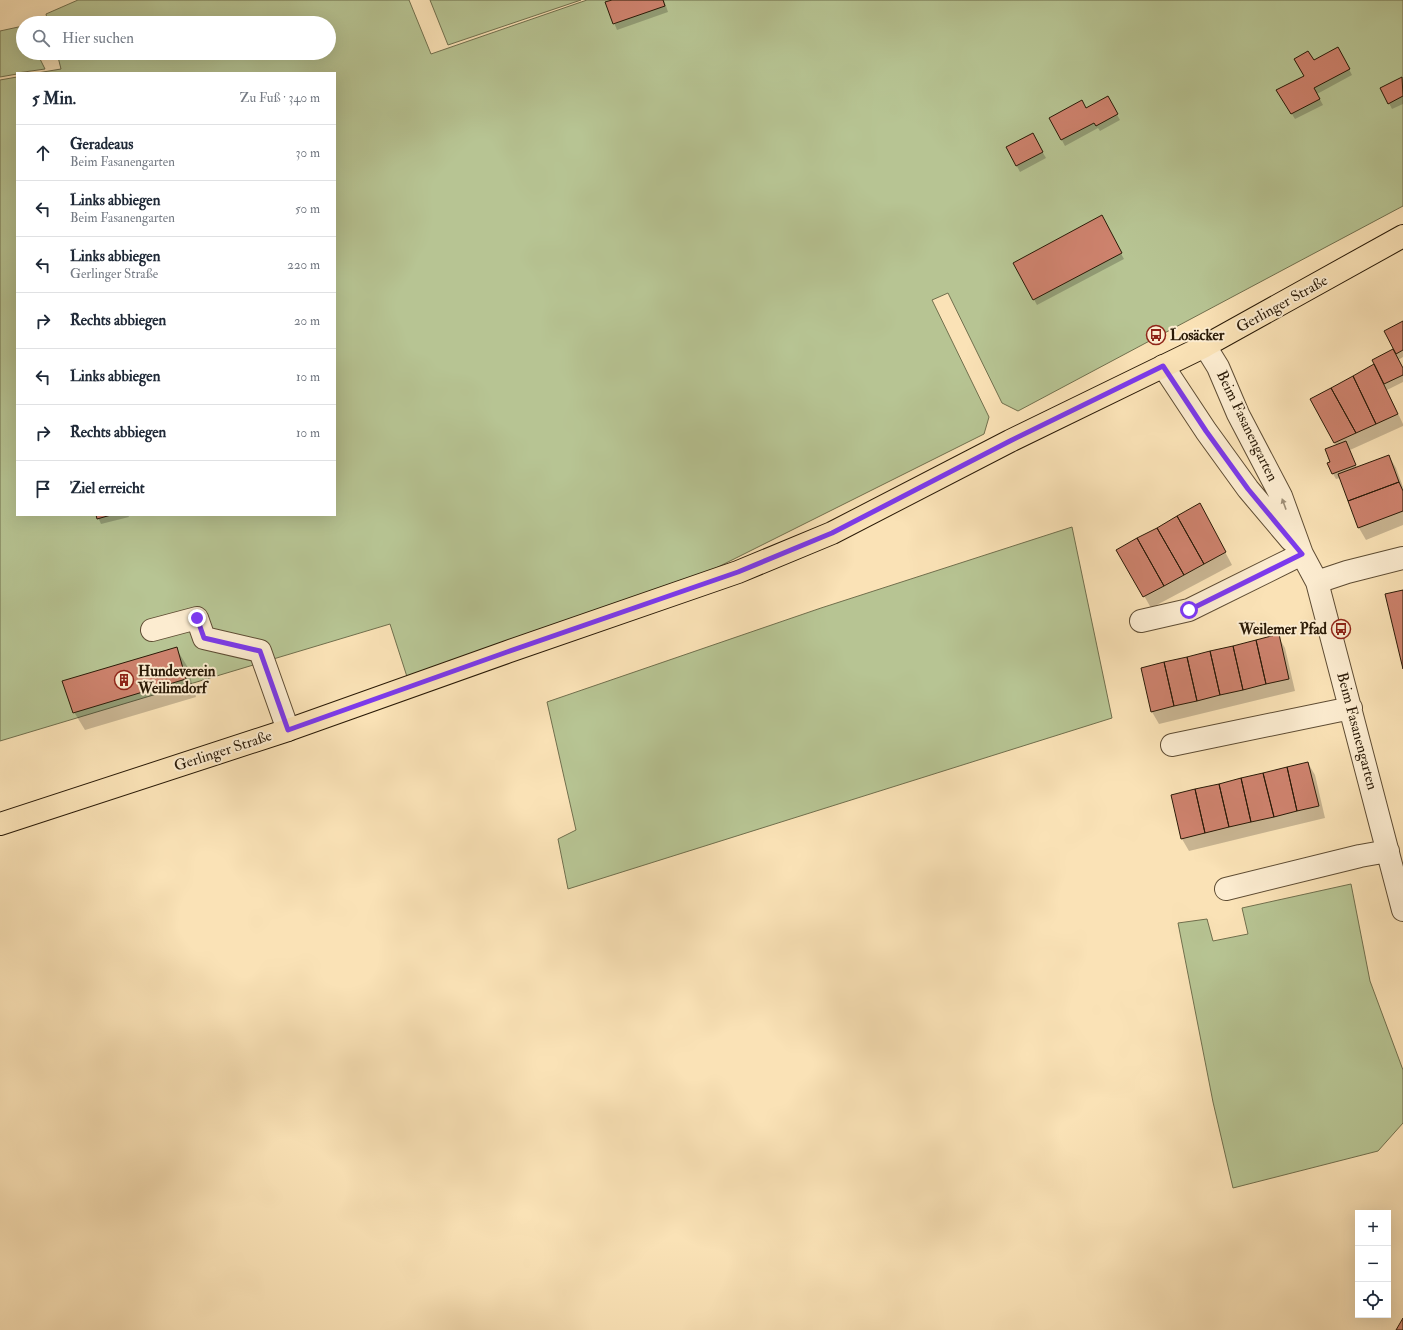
<!DOCTYPE html>
<html lang="de">
<head>
<meta charset="utf-8">
<style>
  body { margin:0; font-family:"IM FELL Double Pica",serif; background:#f6f6f7; color:#1f2937 }
  .controls { position:absolute; right:12px; bottom:12px; display:grid; overflow:hidden; border-radius:0px; box-shadow:0 4px 16px #0002 }
  .controls button { width:36px; height:36px; display:grid; place-items:center; padding:0; border:0; border-bottom:1px solid #e0e1e3; background:#fff; color:#1f2937; font:20px sans-serif }
  .stop { position:absolute; width:12px; height:12px; margin:-9px; border:3px solid #7c3aed; border-radius:50%; background:#fff }
  .stop.end { background:#7c3aed; border-color:#fff; box-shadow:0 1px 4px #0008 }
  .list { margin:0; padding:0; list-style:none }
  h2 { display:flex; justify-content:space-between; align-items:center; height:52px; margin:0; padding:0 16px; font-size:17px }
  h2 small { font-size:13px; font-weight:400; color:#747a83 }
  .list li { display:grid; grid-template-columns:26px 1fr auto; gap:12px; align-items:center; box-sizing:border-box; height:56px; padding:0 16px; border-top:1px solid #e0e1e3 }
  .list b { display:block; font-size:15px; white-space:nowrap }
  .list p { margin:0; font-size:13px; white-space:nowrap; color:#747a83 }
  .list em { font-size:13px; font-style:normal; color:#747a83 }
  .icon { flex:none; width:22px; height:22px; fill:none; stroke:currentColor; stroke-width:2; stroke-linecap:round; stroke-linejoin:round }
  .map { position:relative; flex:none; width:1403px; height:1330px; overflow:hidden }
  .search { position:absolute; background:#fff; box-shadow:0 4px 16px #0002; left:16px; top:16px; width:320px; height:44px; display:flex; align-items:center; gap:10px; box-sizing:border-box; padding:0 14px; border-radius:22px; color:#747a83; font-size:15px }
  .panel { position:absolute; background:#fff; box-shadow:0 4px 16px #0002; left:16px; top:72px; width:320px; height:444px; border-radius:0px }
  .map>svg:first-child { display:block }
  .green { fill:#b7c493; stroke:#706f4d }
  .shadow { fill:#0003 }
  .building { fill:#cd826d; stroke:#2a1a07 }
  .lines { fill:none; stroke-linecap:round; stroke-linejoin:round }
  .minor-casing { stroke:#5e4c33; stroke-width:24 }
  .major-casing { stroke:#2a1a07; stroke-width:24 }
  .minor { stroke:#fcecd0; stroke-width:22 }
  .major { stroke:#fae2b6; stroke-width:22 }
  .oneway { fill:#9e8e76 }
  .route { stroke:#7c3aed; stroke-width:5 }
  .labels { text-anchor:middle; dominant-baseline:central; stroke-width:4; stroke-linejoin:round; paint-order:stroke }
  .street-label { font-size:15px; fill:#2a1a07; stroke:#fcecd0 }
  .poi-label { font-size:15px; font-weight:bold; fill:#2a1a07; stroke:#fcecd0; text-anchor:start }
</style>
</head>
<body>
<div class="map">
<svg width="1403" height="1330" viewBox="0 0 1403 1330">
  <rect width="100%" height="100%" fill="#fae2b6"/>
  <filter id="stains"><feTurbulence type="fractalNoise" baseFrequency=".005" numOctaves="4"/><feColorMatrix values="0 0 0 0 .2 0 0 0 0 .09 0 0 0 0 .02 0 0 0 .5 -.17"/></filter>
  <radialGradient id="worn" r=".72"><stop offset=".6" stop-color="#630" stop-opacity="0"/><stop offset="1" stop-color="#630" stop-opacity=".3"/></radialGradient>
  <path class="green" d="M78 0H409L431 54 587 0H1403V206L1018 411 1002 403 948 293 932 300 989 417 984 434 646 603 410 686 390 624 0 741V80L17 77V515H335V73H37L61 69 57 53H329V23H48L46 14Z
    M430 0H581L448 45Z
    M23 26V53H37L45 69 17 73V74L0 77V31Z
    M1072 527 1112 718 568 889 558 839 576 830 547 702 821 608Z
    M1351 884 1370 981 1403 1070V1123L1378 1151 1233 1188 1213 1102 1178 923 1207 919 1213 941 1248 934 1242 908Z"/>
  <path class="shadow" d="M615 0H664L668 12 617 30 606 3Z
    M1338 48 1352 75 1317 94 1323 105 1295 119 1277 90 1306 77Z
    M71 53H88L73 58Z
    M1402 78 1403 80V104L1392 109 1389 103Z
    M1107 97 1120 120 1100 131 1098 128 1065 146 1050 118 1086 109Z
    M1032 134 1046 158 1020 172 1007 148Z
    M1101 217 1124 259 1037 305 1014 263Z
    M1403 322V357L1398 360 1403 369V382L1387 390 1403 424V426L1350 450 1357 468 1389 456 1396 468 1403 487V525L1366 540 1359 528 1340 478 1336 479 1333 474 1331 462 1336 445 1311 400 1376 364 1374 360 1395 349Z
    M97 515H128L129 517 101 524Z
    M1206 516 1232 565 1151 608 1118 550Z
    M1278 636 1285 648 1295 691 1159 724 1152 712Z
    M176 648 187 666 196 697 85 730 74 712Z
    M1308 763 1315 775 1325 818 1189 851 1182 839 1172 796Z"/>
  <path class="building" d="M612 0H663L665 6 613 24 605 2Z
    M1338 47 1350 69 1314 88 1320 99 1291 114 1276 90 1304 76 1294 59 1308 51 1314 60Z
    M1402 77 1403 96 1388 104 1380 88Z
    M1108 96 1118 114 1096 126 1094 123 1061 140 1049 118 1082 100 1086 108Z
    M1033 133 1043 152 1016 166 1006 147Z
    M1102 215 1122 253 1033 300 1013 263Z
    M1403 321V350L1396 354 1384 331Z
    M1393 349 1403 368V375L1384 384 1372 360Z
    M1374 364 1398 414 1376 424 1353 376Z
    M1353 376 1376 424 1356 433 1331 388Z
    M1331 388 1356 433 1334 443 1310 399Z
    M1346 441 1356 465 1332 474 1327 463 1330 462 1325 449Z
    M1389 455 1399 482 1348 501 1338 474Z
    M1399 482 1403 491V511L1358 528 1348 501Z
    M1200 503 1226 552 1204 564 1177 516Z
    M96 515H111L97 519Z
    M1177 516 1204 564 1184 575 1157 528Z
    M1157 528 1184 575 1164 586 1137 538Z
    M1137 538 1164 586 1143 597 1116 550Z
    M1403 590V669L1385 594Z
    M1279 634 1289 679 1266 684 1256 640Z
    M1256 640 1266 684 1243 690 1233 646Z
    M1233 646 1243 690 1220 695 1210 651Z
    M177 647 186 679 73 713 62 681Z
    M1210 651 1220 695 1197 701 1187 657Z
    M1187 657 1197 701 1174 706 1164 662Z
    M1164 662 1174 706 1151 712 1141 668Z
    M1308 762 1319 806 1297 811 1287 767Z
    M1287 767 1297 811 1274 817 1263 773Z
    M1263 773 1274 817 1251 822 1241 778Z
    M1241 778 1251 822 1229 827 1219 784Z
    M1219 784 1229 827 1205 833 1195 789Z
    M1195 789 1205 833 1181 839 1171 795Z
    M1403 1318V1330H1396Z"/>
  <g class="lines">
    <g class="minor-casing">
      <path id="minor" d="M1205 346 1218 367 1238 414 1281 496 1302 554 1317 582 1403 910
        M1163 366 1206 431 1248 489 1291 540
        M1317 582 1347 572 1403 558
        M1141 621 1189 610 1302 554
        M152 630 197 618 204 638 260 651 288 730
        M1172 745 1351 708
        M1226 889 1360 856 1388 851"/>
    </g>
    <g class="major-casing">
      <path id="major" d="M0 824 288 730 507 652 738 572 832 533 1010 441 1205 346 1403 236"/>
    </g>
    <use href="#minor" class="minor"/>
    <use href="#major" class="major"/>
  </g>
  <defs><path id="oneway-solid" d="M-6-.8H1V-3.2L6.5 0L1 3.2V.8H-6Z"/></defs>
  <use class="oneway" href="#oneway-solid" transform="translate(1284 504) rotate(-110)"/>
  <g class="lines">
    <path class="route" d="M197 618 204 638 260 651 288 730 507 652 738 572 832 533 1010 441 1163 366 1206 431 1248 489 1302 554 1189 610"/>
  </g>
  <defs>
    <g id="bus-ring" transform="scale(1)"><circle r="9.5" fill="#fcecd0" stroke="#8f2418" stroke-width="1.5"/><path d="M-5-6H5V4H4V6H2V4H-2V6H-4V4H-5ZM-3.5-4V0h7V-4ZM-3.5 1.2v1.5H-2V1.2ZM2 1.2v1.5H3.5V1.2Z" fill="#8f2418"/></g>
    <g id="building-ring" transform="scale(1)"><circle r="9.5" fill="#fcecd0" stroke="#8f2418" stroke-width="1.5"/><path d="M-4-6H4V6H1V3H-1V6H-4ZM-2.5-4.3h1.7v1.8h-1.7ZM.8-4.3h1.7v1.8H.8ZM-2.5-1h1.7V.8h-1.7ZM.8-1h1.7V.8H.8Z" fill="#8f2418"/></g>
  </defs>
  <g fill-rule="evenodd">
    <use href="#bus-ring" x="1156" y="335"/>
    <use href="#bus-ring" x="1341" y="629"/>
    <use href="#building-ring" x="124" y="680"/>
  </g>
  <g class="labels">
    <g class="street-label">
      <text transform="translate(1282 304) rotate(-29)">Gerlinger Straße</text>
      <text transform="translate(1247 426) rotate(64)">Beim Fasanengarten</text>
      <text transform="translate(1357 731) rotate(75)">Beim Fasanengarten</text>
      <text transform="translate(223 751) rotate(-18)">Gerlinger Straße</text>
    </g>
    <g class="poi-label">
      <text x="1170" y="335">Losäcker</text>
      <text x="1327" y="629" text-anchor="end">Weilemer Pfad</text>
      <text x="138" y="671">Hundeverein<tspan x="138" dy="17">Weilimdorf</tspan></text>
    </g>
  </g>
  <rect width="100%" height="100%" filter="url(#stains)"/>
  <rect width="100%" height="100%" fill="url(#worn)"/>
</svg>
<div class="controls">
<button>+</button>
<button>−</button>
<button><svg class="icon" aria-label="locate" viewBox="0 0 24 24"><circle cx="12" cy="12" r="6"/><path d="M12 2v4M12 18v4M2 12h4M18 12h4"/></svg></button>
</div>
<div class="stop" style="left:1189px;top:610px"></div>
<div class="stop end" style="left:197px;top:618px"></div>
<div class="search"><svg class="icon" aria-label="search" viewBox="0 0 24 24"><circle cx="10" cy="10" r="6"/><path d="M15 15l6 6"/></svg>Hier suchen</div>
<section class="panel">
<h2>5 Min.<small>Zu Fuß · 340 m</small></h2>
<ul class="list">
<li><svg class="icon" aria-label="ahead" viewBox="0 0 24 24"><path d="M12 20V5M6 11l6-6 6 6"/></svg><div><b>Geradeaus</b><p>Beim Fasanengarten</p></div><em>30 m</em></li>
<li><svg class="icon" aria-label="left" viewBox="0 0 24 24"><path d="M17 20v-9H6M10 6l-5 5 5 5"/></svg><div><b>Links abbiegen</b><p>Beim Fasanengarten</p></div><em>50 m</em></li>
<li><svg class="icon" aria-label="left" viewBox="0 0 24 24"><path d="M17 20v-9H6M10 6l-5 5 5 5"/></svg><div><b>Links abbiegen</b><p>Gerlinger Straße</p></div><em>220 m</em></li>
<li><svg class="icon" aria-label="right" viewBox="0 0 24 24"><path d="M7 20v-9h11M14 6l5 5-5 5"/></svg><div><b>Rechts abbiegen</b></div><em>20 m</em></li>
<li><svg class="icon" aria-label="left" viewBox="0 0 24 24"><path d="M17 20v-9H6M10 6l-5 5 5 5"/></svg><div><b>Links abbiegen</b></div><em>10 m</em></li>
<li><svg class="icon" aria-label="right" viewBox="0 0 24 24"><path d="M7 20v-9h11M14 6l5 5-5 5"/></svg><div><b>Rechts abbiegen</b></div><em>10 m</em></li>
<li><svg class="icon" aria-label="arrive" viewBox="0 0 24 24"><path d="M6 21V4h12l-3 4 3 4H6"/></svg><div><b>Ziel erreicht</b></div></li>
</ul>
</section>
</div>
</body>
</html>
